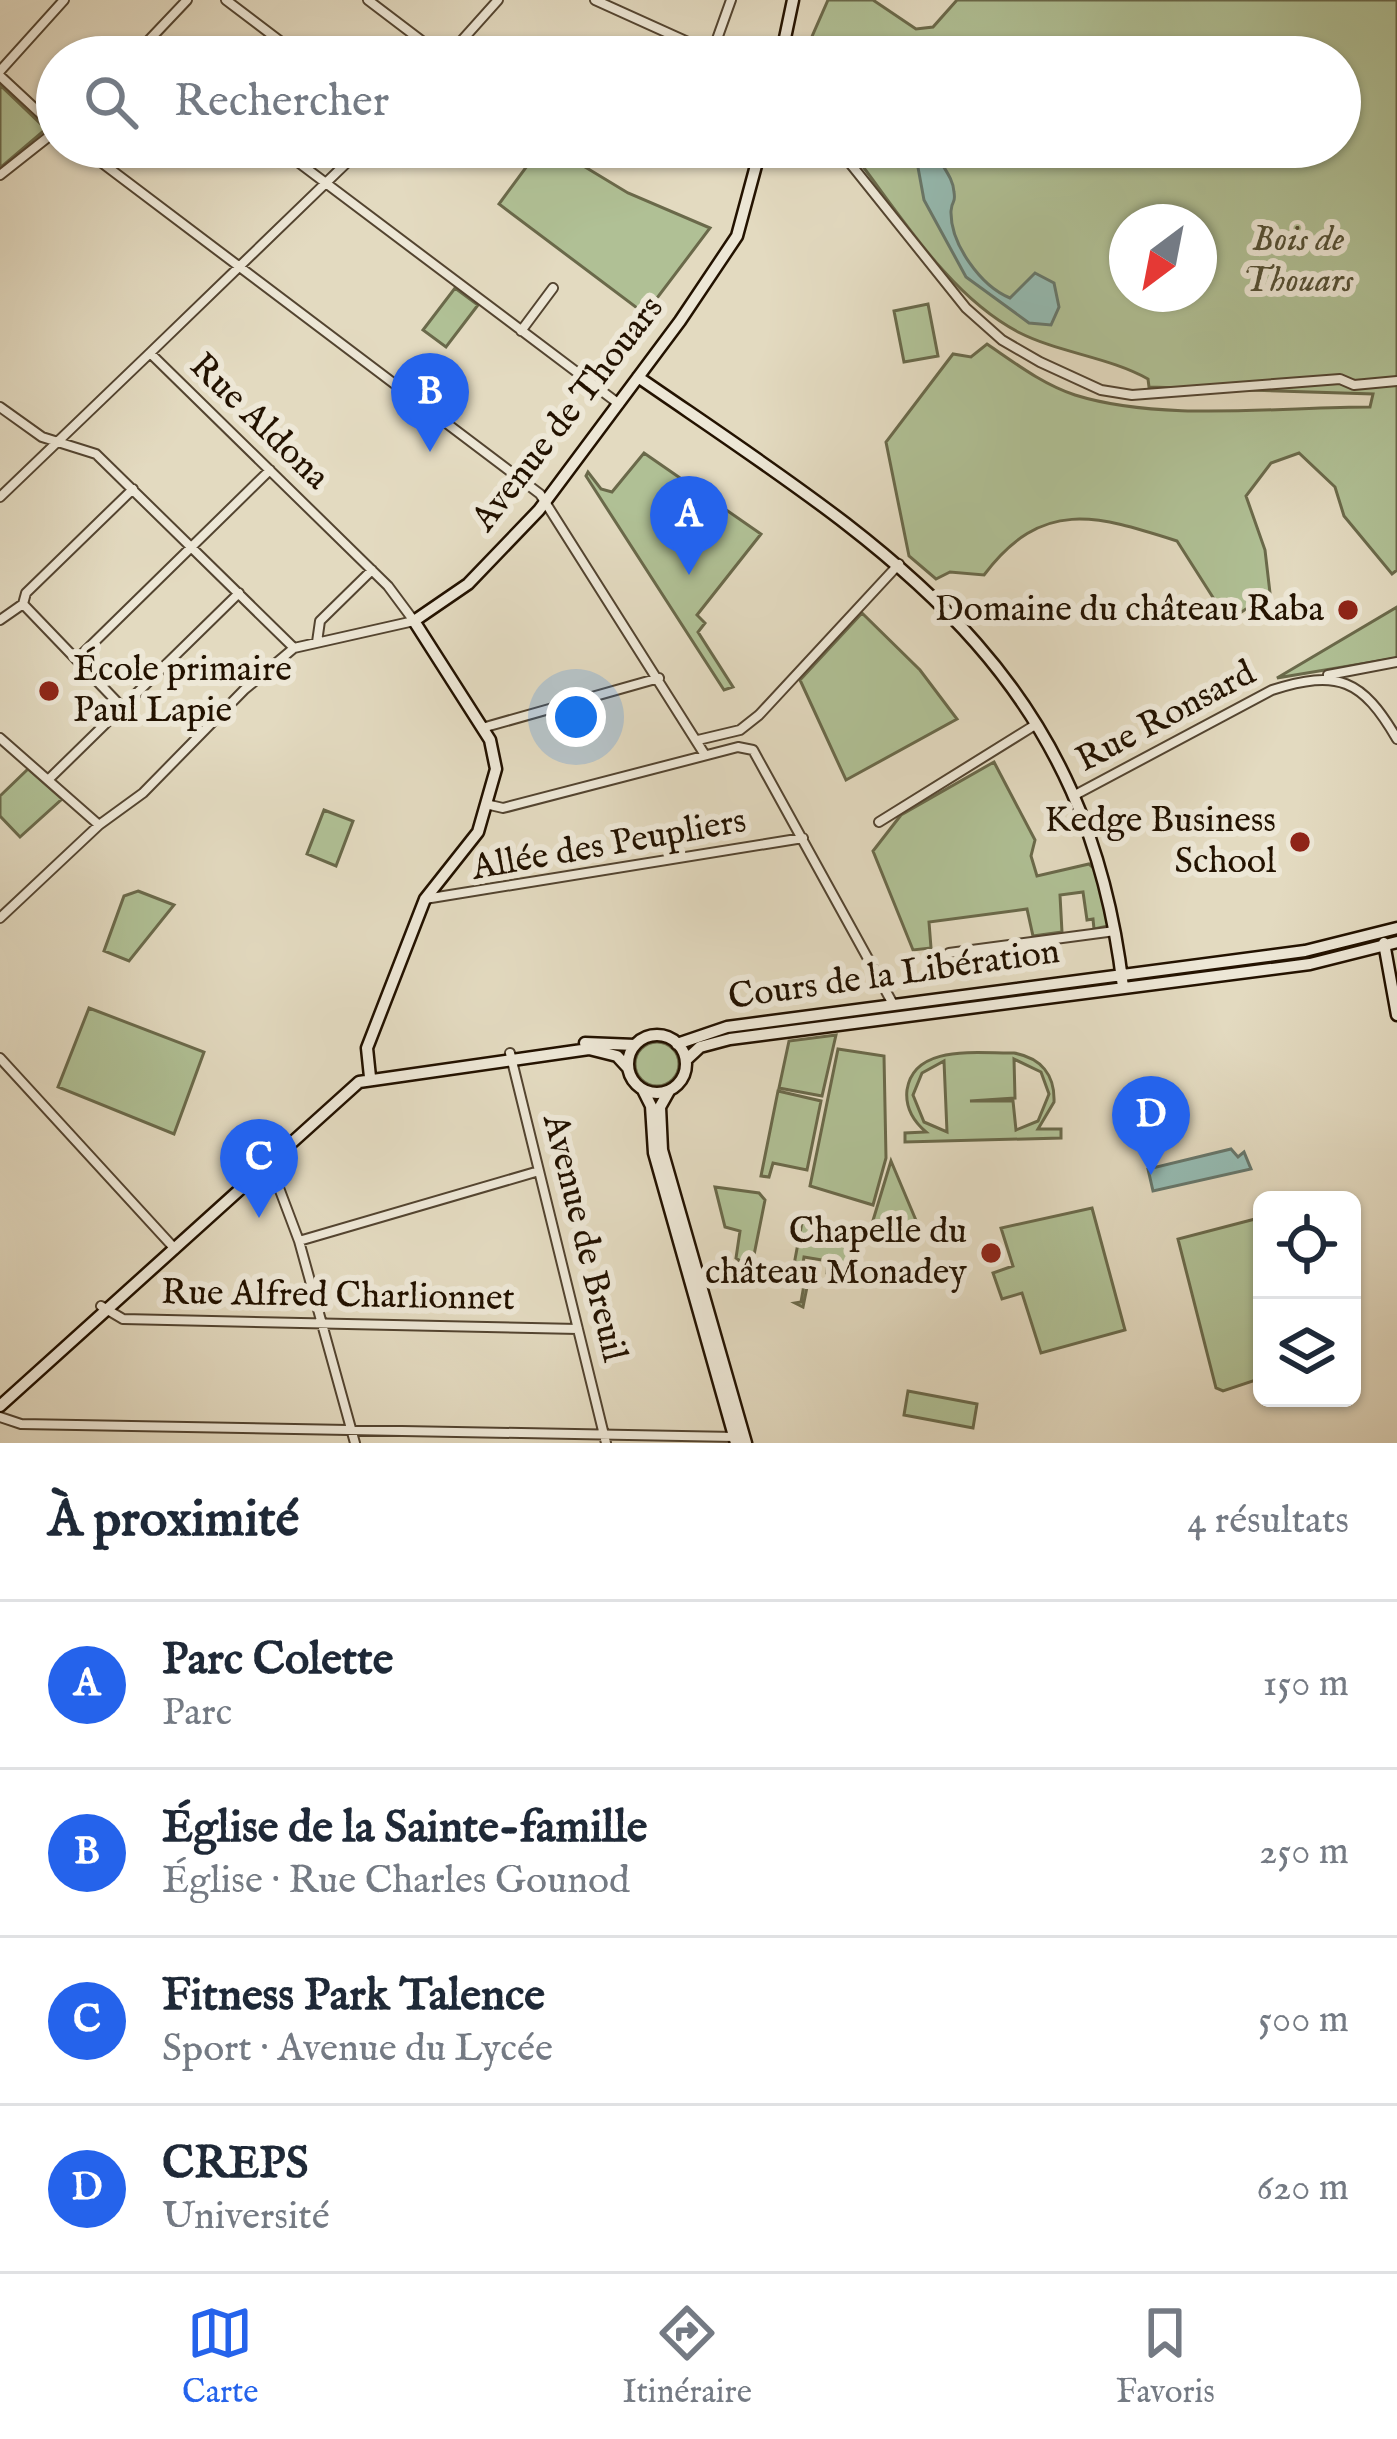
<!DOCTYPE html>
<html lang="fr">
<head>
<meta charset="utf-8">
<style>
  body { margin:0; font-family:"IM FELL English",serif; background:#f6f6f7; color:#1f2937 }
  .controls { position:absolute; right:36px; bottom:36px; display:grid; overflow:hidden; border-radius:18px; box-shadow:0 3px 9px #0004 }
  .controls button { width:108px; height:108px; display:grid; place-items:center; padding:0; border:0; border-bottom:3px solid #e0e1e3; background:#fff; color:#1f2937; font:60px sans-serif }
  .compass { position:absolute; left:1109px; top:204px; width:108px; height:108px; border-radius:50%; background:#fff; box-shadow:0 3px 9px #0004; rotate:212deg }
  .you { position:absolute; left:576px; top:717px; width:42px; height:42px; margin:-30px; border:9px solid #fff; border-radius:50%; background:#1a73e8; box-shadow:0 0 0 18px #1a73e833 }
  .badge { display:grid; place-items:center; width:78px; height:78px; border-radius:50%; background:#2563eb; color:#fff; font-size:39px; font-weight:700 }
  .pin { position:absolute; translate:-50% -99px; filter:drop-shadow(0 3px 6px #0008) }
  .pin::after { content:''; position:absolute; top:63px; width:42px; height:36px; background:inherit; clip-path:polygon(0 0,100% 0,50% 100%) }
  .list { margin:0; padding:0; list-style:none }
  h2 { display:flex; justify-content:space-between; align-items:center; height:156px; margin:0; padding:0 48px; font-size:51px }
  h2 small { font-size:39px; font-weight:400; color:#747a83 }
  .list li { display:grid; grid-template-columns:78px 1fr auto; gap:36px; align-items:center; box-sizing:border-box; height:168px; padding:0 48px; border-top:3px solid #e0e1e3 }
  .list b { display:block; font-size:45px; white-space:nowrap }
  .list p { margin:0; font-size:39px; white-space:nowrap; color:#747a83 }
  .list em { font-size:39px; font-style:normal; color:#747a83 }
  .icon { flex:none; width:66px; height:66px; fill:none; stroke:currentColor; stroke-width:2; stroke-linecap:round; stroke-linejoin:round }
  .map { position:relative; flex:none; width:1397px; height:1443px; overflow:hidden }
  .search { position:absolute; background:#fff; box-shadow:0 3px 9px #0004; left:36px; right:36px; top:36px; height:132px; display:flex; align-items:center; gap:30px; box-sizing:border-box; padding:0 42px; border-radius:66px; color:#747a83; font-size:45px }
  .sheet { height:828px; background:#fff }
  nav { display:flex; justify-content:space-around; align-items:center; box-sizing:border-box; height:168px; border-top:3px solid #e0e1e3; background:#fff; font-size:33px; color:#747a83 }
  nav a { display:grid; justify-items:center; gap:6px }
  nav .on { color:#2563eb }
  .map>svg:first-child { display:block }
  .green { fill:#b0c095; stroke:#6a694a; stroke-width:3; fill-rule:evenodd }
  .water { fill:#95bbb2; stroke:#67776b; stroke-width:3 }
  .lines { fill:none; stroke-linecap:round; stroke-linejoin:round }
  .street-casing { stroke:#534430; stroke-width:12 }
  .secondary-casing { stroke:#231200; stroke-width:15 }
  .street { stroke:#ede7d6; stroke-width:8 }
  .secondary { stroke:#ede7d6; stroke-width:10 }
  .poi-dot { fill:#8f2418; stroke:#ede7d6; stroke-width:4.5 }
  .labels { text-anchor:middle; dominant-baseline:central; stroke-width:12; stroke-linejoin:round; paint-order:stroke }
  .park-label { font-size:36px; font-style:italic; fill:#544f34; stroke:#ede7d6 }
  .street-label { font-size:36px; fill:#231200; stroke:#ede7d6 }
  .poi-label { font-size:36px; fill:#231200; stroke:#ede7d6; text-anchor:end }
</style>
</head>
<body>
<div class="map">
<svg width="1397" height="1443" viewBox="0 0 1397 1443">
  <rect width="100%" height="100%" fill="#e3dac0"/>
  <filter id="stains"><feTurbulence type="fractalNoise" baseFrequency=".00167" numOctaves="4"/><feColorMatrix values="0 0 0 0 .2 0 0 0 0 .09 0 0 0 0 .02 0 0 0 .5 -.17"/></filter>
  <radialGradient id="worn" r=".72"><stop offset=".6" stop-color="#630" stop-opacity="0"/><stop offset="1" stop-color="#630" stop-opacity=".3"/></radialGradient>
  <path class="green" d="M828 0H873L916 29 933 27 957 0H1397V570L1392 574 1344 516 1335 487 1299 453 1271 463 1246 496 1265 550 1270 593 1228 621 1177 541C1096 515 1042 498 984 575L950 572 936 579 909 556 886 442 953 354 971 357 987 344C1015 363 1042 384 1075 395 1161 422 1280 407 1370 407L1373 394 1149 387 1148 379C1109 357 1059 353 1018 332 946 294 897 209 848 147H1340V57H803ZM1127 222H1199V294H1127Z
    M0 85 46 129 0 168Z
    M541 147H552L628 193 710 228 645 314 499 204Z
    M455 288 478 305 446 347 423 330Z
    M928 304 938 356 904 362 894 311Z
    M644 453 761 534 697 615 705 623 698 632 733 687 724 690 586 476 588 472 601 489 612 492Z
    M1397 607V658L1277 678Z
    M862 613 920 670 957 719 846 780 800 680Z
    M994 762 1035 840 1031 856 1037 876 1089 864 1096 870 1108 926 1094 929 1093 919 1087 920 1083 892 1060 895 1062 932 1033 936 1027 909 929 922 931 948 913 950 873 851 901 815Z
    M28 769 62 799 20 837 0 816V796Z
    M324 810 353 821 336 866 307 854Z
    M138 891 174 905 129 961 104 951 124 896Z
    M89 1008 204 1052 174 1134 58 1087Z
    M836 1035 822 1096 779 1088 789 1041Z
    M635 1064a22 22 0 1 1 44 0a22 22 0 1 1-44 0Z
    M838 1049 884 1056 886 1158 873 1205 810 1186Z
    M1014 1053C1041 1058 1055 1075 1054 1102L1038 1129H1061V1138L905 1142V1133L926 1132C913 1121 905 1108 907 1090 914 1043 980 1054 1014 1053ZM1014 1059 1041 1072 1049 1094 1038 1121 1016 1130 1013 1101H970L1015 1098ZM944 1061 947 1132 924 1122 913 1095 922 1073Z
    M778 1091 821 1101 807 1170 773 1163 769 1177 761 1176Z
    M891 1161 923 1237 871 1227Z
    M715 1187 759 1193 765 1200 752 1265 745 1272 731 1268 732 1262 743 1263 736 1258 740 1231 725 1227Z
    M1092 1208 1125 1330 1041 1353 1022 1293 1002 1299 993 1273 1013 1266 1001 1228Z
    M1259 1218 1262 1378 1223 1391 1216 1388 1178 1239Z
    M802 1222 855 1233 846 1276 827 1273 828 1261 804 1257 802 1270 810 1272 803 1307 795 1303 801 1302 805 1279 793 1270Z
    M908 1391 977 1404 973 1428 904 1415Z"/>
  <path class="water" d="M907 147H934C938 163 953 175 954 192 956 205 952 198 951 211 950 244 981 286 1010 298L1035 273 1054 283 1059 307 1051 325 1029 323 966 277 924 200 917 162Z
    M1231 1149 1238 1157 1244 1152 1251 1169 1153 1191 1148 1169Z"/>
  <g class="lines">
    <g class="street-casing">
      <path id="street" d="M226 0 301 57
        M368 0 443 57
        M595 0 721 57
        M144 46 159 57
        M712 53 731 0
        M133 57 187 0
        M447 57 498 0
        M0 71 64 0
        M0 76 57 129
        M81 147 540 494 705 755
        M278 147 619 404
        M837 147 966 308 1002 340 1040 362 1101 390 1132 395 1340 379 1354 385 1397 381
        M0 175 57 130
        M521 331 553 288
        M150 353 363 147
        M0 407 42 437 96 454 294 648
        M0 497 150 353 388 586 414 621 294 648 244 690 143 793 99 825 0 918
        M23 604 120 705
        M0 620 23 604 26 593 133 489
        M317 642 320 621 372 570
        M77 659 270 470
        M1328 675 1397 662
        M482 728 659 678
        M0 738 99 825
        M698 740 740 730 759 715 899 564
        M48 780 239 593
        M1075 795 1272 690C1338 669 1362 679 1397 739
        M490 805 503 808 738 747 753 750 893 1004
        M879 822 1035 725
        M425 899 803 838
        M949 953 1115 931
        M510 1053 606 1443
        M0 1058 175 1249
        M267 1156 299 1241 355 1443
        M299 1241 539 1171
        M101 1306 123 1319 578 1329
        M0 1417 21 1424 735 1437"/>
    </g>
    <g class="secondary-casing">
      <path id="secondary" d="M781 57 793 0
        M638 377C884 547 1085 662 1123 987
        M1384 943 1397 1015
        M628 1064a29 29 0 1 1 58 0a29 29 0 1 1-58 0Z
        M585 1043 635 1045
        M677 1044 727 1027 1305 951 1397 928
        M686 1060 700 1047 730 1039 1310 964 1397 942
        M370 1077 367 1048 425 899 478 832 496 769 490 740 414 621 468 584 539 510 680 321 737 236 761 147
        M643 1090 651 1106 654 1153 736 1443
        M669 1091 660 1107 662 1150 746 1443
        M0 1406 359 1082 589 1049 617 1056 628 1068"/>
    </g>
    <use href="#street" class="street"/>
    <use href="#secondary" class="secondary"/>
  </g>
  <g class="poi-dot">
    <circle cx="1348" cy="610" r="12"/>
    <circle cx="49" cy="691" r="12"/>
    <circle cx="1300" cy="842" r="12"/>
    <circle cx="991" cy="1253" r="12"/>
  </g>
  <g class="labels">
    <g class="park-label">
      <text x="1298" y="240">Bois de<tspan x="1298" dy="41">Thouars</tspan></text>
    </g>
    <g class="street-label">
      <text transform="translate(568 414) rotate(-52)">Avenue de Thouars</text>
      <text transform="translate(259 422) rotate(44)">Rue Aldona</text>
      <text transform="translate(1166 717) rotate(-28)">Rue Ronsard</text>
      <text transform="translate(609 845) rotate(-10)">Allée des Peupliers</text>
      <text transform="translate(894 975) rotate(-8)">Cours de la Libération</text>
      <text transform="translate(584 1238) rotate(76)">Avenue de Breuil</text>
      <text transform="translate(338 1296) rotate(1)">Rue Alfred Charlionnet</text>
    </g>
    <g class="poi-label">
      <text x="1324" y="610">Domaine du château Raba</text>
      <text x="73" y="670" text-anchor="start">École primaire<tspan x="73" dy="41">Paul Lapie</tspan></text>
      <text x="1276" y="821">Kedge Business<tspan x="1276" dy="41">School</tspan></text>
      <text x="967" y="1232">Chapelle du<tspan x="967" dy="41">château Monadey</tspan></text>
    </g>
  </g>
  <rect width="100%" height="100%" filter="url(#stains)"/>
  <rect width="100%" height="100%" fill="url(#worn)"/>
</svg>
<div class="controls">
<button><svg class="icon" aria-label="locate" viewBox="0 0 24 24"><circle cx="12" cy="12" r="6"/><path d="M12 2v4M12 18v4M2 12h4M18 12h4"/></svg></button>
<button><svg class="icon" aria-label="layers" viewBox="0 0 24 24"><path d="M12 4l9 5-9 5-9-5zM3 14l9 5 9-5"/></svg></button>
</div>
<svg class="compass" viewBox="-18 -18 36 36"><path d="M0-13l5 13h-10z" fill="#e53935"/><path d="M0 13l5-13h-10z" fill="#747a83"/></svg>
<div class="you"></div>
<div class="pin badge" style="left:689px;top:575px">A</div>
<div class="pin badge" style="left:430px;top:452px">B</div>
<div class="pin badge" style="left:259px;top:1218px">C</div>
<div class="pin badge" style="left:1151px;top:1175px">D</div>
<div class="search"><svg class="icon" aria-label="search" viewBox="0 0 24 24"><circle cx="10" cy="10" r="6"/><path d="M15 15l6 6"/></svg>Rechercher</div>
</div>
<section class="sheet">
<h2>À proximité<small>4 résultats</small></h2>
<ul class="list">
<li><span class="badge">A</span><div><b>Parc Colette</b><p>Parc</p></div><em>150 m</em></li>
<li><span class="badge">B</span><div><b>Église de la Sainte-famille</b><p>Église · Rue Charles Gounod</p></div><em>250 m</em></li>
<li><span class="badge">C</span><div><b>Fitness Park Talence</b><p>Sport · Avenue du Lycée</p></div><em>500 m</em></li>
<li><span class="badge">D</span><div><b>CREPS</b><p>Université</p></div><em>620 m</em></li>
</ul>
</section>
<nav>
<a class="on"><svg class="icon" aria-label="map" viewBox="0 0 24 24"><path d="M3 6l6-2 6 2 6-2v14l-6 2-6-2-6 2zM9 4v14M15 6v14"/></svg>Carte</a>
<a><svg class="icon" aria-label="directions" viewBox="0 0 24 24"><path d="M12 3l9 9-9 9-9-9zM9 14v-3h6M13 9l2 2-2 2"/></svg>Itinéraire</a>
<a><svg class="icon" aria-label="saved" viewBox="0 0 24 24"><path d="M7 4h10v16l-5-4-5 4z"/></svg>Favoris</a>
</nav>
</body>
</html>
